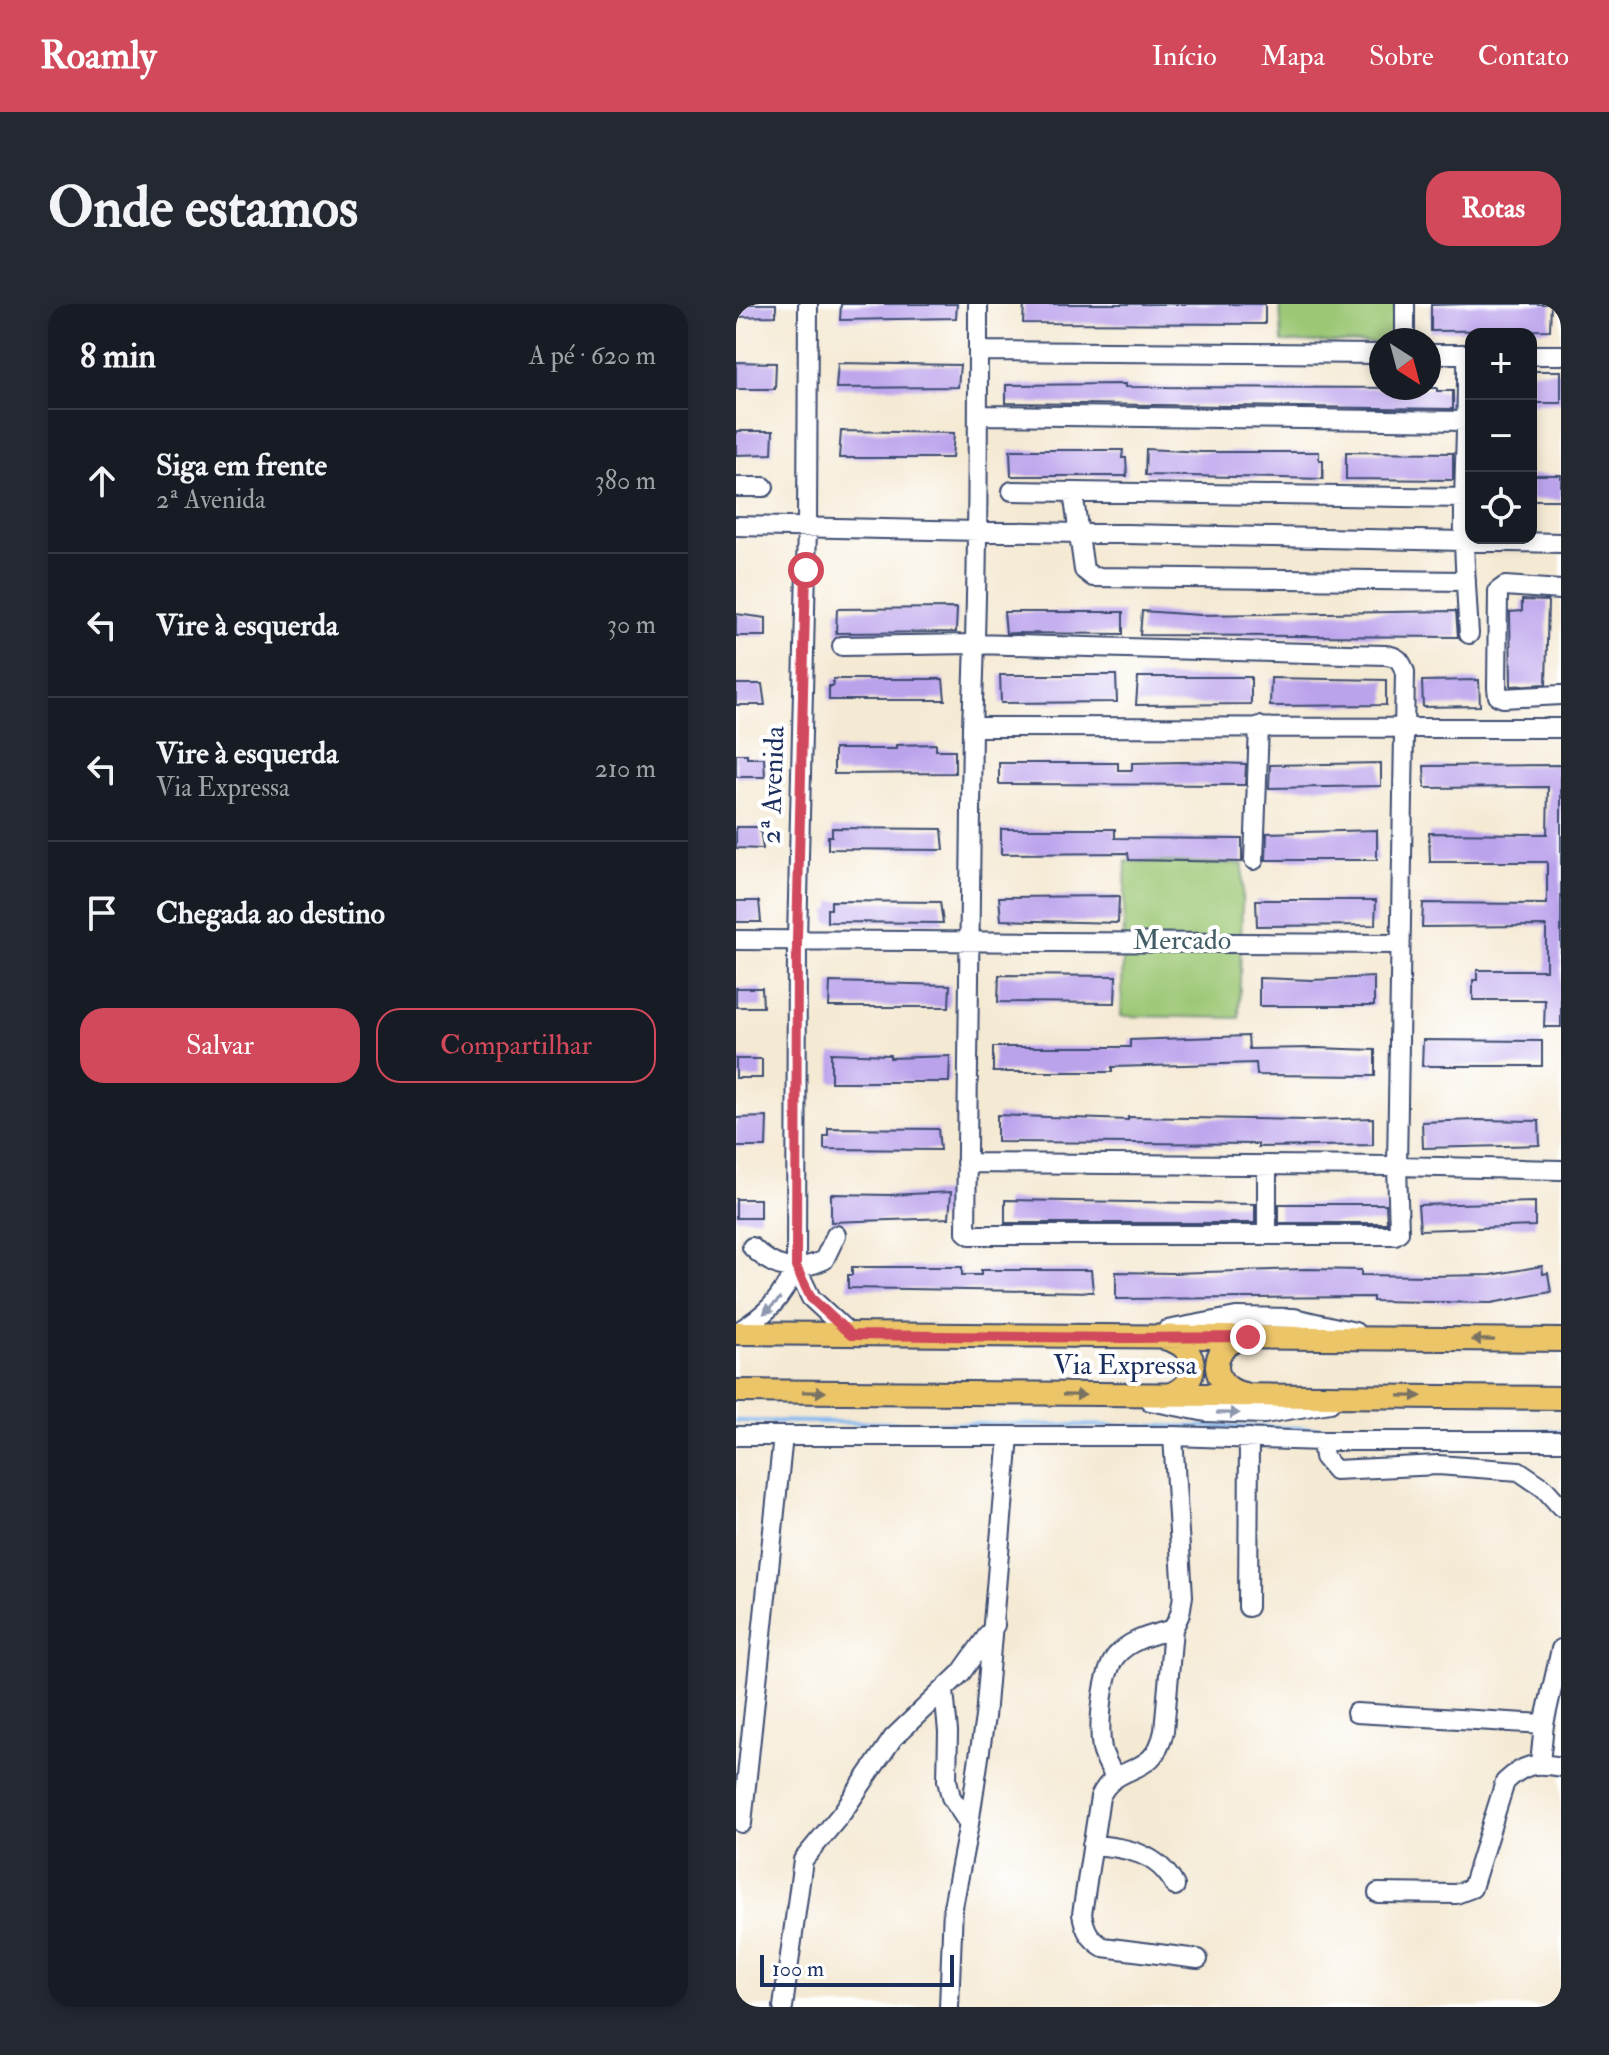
<!DOCTYPE html>
<html lang="pt">
<head>
<meta charset="utf-8">
<style>
  body { margin:0; font-family:"IM FELL Double Pica",serif; background:#242831; color:#f1f3f6 }
  .controls { position:absolute; right:24px; top:24px; display:grid; overflow:hidden; border-radius:16px; box-shadow:0 4px 12px #0003 }
  .controls button { width:72px; height:72px; display:grid; place-items:center; padding:0; border:0; border-bottom:2px solid #363941; background:#171b24; color:#f1f3f6; font:40px sans-serif }
  .compass { position:absolute; left:633px; top:24px; width:72px; height:72px; border-radius:50%; background:#171b24; box-shadow:0 4px 12px #0003; rotate:144deg }
  .scale { position:absolute; left:24px; bottom:20px; width:194px; box-sizing:border-box; padding-left:8px; border:4px solid #1b2f5e; border-top:0; font-size:22px; line-height:28px; white-space:nowrap; color:#1b2f5e; -webkit-text-stroke:6px #fff; paint-order:stroke }
  .stop { position:absolute; width:24px; height:24px; margin:-18px; border:6px solid #d1495b; border-radius:50%; background:#fff }
  .stop.end { background:#d1495b; border-color:#fff; box-shadow:0 2px 8px #0008 }
  .list { margin:0; padding:0; list-style:none }
  h2 { display:flex; justify-content:space-between; align-items:center; height:104px; margin:0; padding:0 32px; font-size:34px }
  h2 small { font-size:26px; font-weight:400; color:#9ea1a6 }
  .list li { display:grid; grid-template-columns:52px 1fr auto; gap:24px; align-items:center; box-sizing:border-box; height:144px; padding:0 32px; border-top:2px solid #363941 }
  .list b { display:block; font-size:30px; white-space:nowrap }
  .list p { margin:0; font-size:26px; white-space:nowrap; color:#9ea1a6 }
  .list em { font-size:26px; font-style:normal; color:#9ea1a6 }
  .actions { display:flex; gap:16px; padding:24px 32px }
  .actions a { flex:1; padding:18px 0; border:2px solid #d1495b; border-radius:24px; text-align:center; font-size:28px; color:#d1495b }
  .actions .main { background:#d1495b; color:#fff }
  .icon { flex:none; width:44px; height:44px; fill:none; stroke:currentColor; stroke-width:2; stroke-linecap:round; stroke-linejoin:round }
  .map { position:relative; flex:none; width:825px; height:1703px; overflow:hidden; border-radius:24px }
  header { display:flex; align-items:center; gap:48px; box-sizing:border-box; height:112px; padding:0 40px; background:#d1495b; color:#fff }
  header strong { font-size:38px }
  nav { display:flex; gap:44px; margin-inline-start:auto; font-size:28px }
  .intro { display:flex; align-items:center; justify-content:space-between; box-sizing:border-box; height:192px; padding:0 48px }
  h1 { margin:0; font-size:56px }
  .button { padding:20px 36px; border-radius:24px; background:#d1495b; color:#fff; font-size:28px; font-weight:700 }
  main { display:flex; gap:48px; padding:0 48px }
  aside { flex:1; background:#171b24; border-radius:24px; box-shadow:0 4px 12px #0003 }
  .map>svg:first-child { display:block }
  .green { fill:#9cc774; stroke:#5c7b69; stroke-width:2 }
  .lines { fill:none; stroke-linecap:round; stroke-linejoin:round }
  .stream { stroke:#81b8f0; stroke-width:4 }
  .building { fill:#bba3ec }
  .minor-casing { stroke:#3c4b70; stroke-width:22 }
  .major-casing { stroke:#3c4b70; stroke-width:26 }
  .minor { stroke:#fff; stroke-width:18 }
  .major { stroke:#ecc569; stroke-width:22 }
  .oneway { fill:#8d97ae }
  .oneway2 { fill:#797263 }
  .route { stroke:#d1495b; stroke-width:10 }
  .labels { text-anchor:middle; dominant-baseline:central; stroke-width:8; stroke-linejoin:round; paint-order:stroke }
  .street-label { font-size:28px; fill:#1b2f5e; stroke:#fff }
  .park-label { font-size:28px; fill:#425d65; stroke:#fff }
</style>
</head>
<body>
<header>
<strong>Roamly</strong>
<nav><a>Início</a><a>Mapa</a><a>Sobre</a><a>Contato</a></nav>
</header>
<div class="intro"><h1>Onde estamos</h1><a class="button">Rotas</a></div>
<main>
<aside>
<h2>8 min<small>A pé · 620 m</small></h2>
<ul class="list">
<li><svg class="icon" aria-label="ahead" viewBox="0 0 24 24"><path d="M12 20V5M6 11l6-6 6 6"/></svg><div><b>Siga em frente</b><p>2ª Avenida</p></div><em>380 m</em></li>
<li><svg class="icon" aria-label="left" viewBox="0 0 24 24"><path d="M17 20v-9H6M10 6l-5 5 5 5"/></svg><div><b>Vire à esquerda</b></div><em>30 m</em></li>
<li><svg class="icon" aria-label="left" viewBox="0 0 24 24"><path d="M17 20v-9H6M10 6l-5 5 5 5"/></svg><div><b>Vire à esquerda</b><p>Via Expressa</p></div><em>210 m</em></li>
<li><svg class="icon" aria-label="arrive" viewBox="0 0 24 24"><path d="M6 21V4h12l-3 4 3 4H6"/></svg><div><b>Chegada ao destino</b></div></li>
</ul>
<div class="actions"><a class="main">Salvar</a><a>Compartilhar</a></div>
</aside>
<div class="map">
<svg width="825" height="1703" viewBox="0 0 825 1703">
  <rect width="100%" height="100%" fill="#fff"/>
  <filter id="ink" filterUnits="userSpaceOnUse"><feTurbulence type="fractalNoise" baseFrequency=".0125" numOctaves="2"/><feDisplacementMap in="SourceGraphic" scale="16" xChannelSelector="R" yChannelSelector="G"/><feConvolveMatrix kernelMatrix="1 2 1 2 8 2 1 2 1" color-interpolation-filters="sRGB"/></filter>
  <filter id="wash" filterUnits="userSpaceOnUse"><feTurbulence type="fractalNoise" baseFrequency=".006" numOctaves="4" result="noise"/><feDisplacementMap in="SourceGraphic" scale="32" xChannelSelector="R" yChannelSelector="G"/><feGaussianBlur stdDeviation="1.8" result="paint"/><feColorMatrix in="noise" values="0 0 0 0 0 0 0 0 0 0 0 0 0 0 0 0 0 1.4 0 .05"/><feComposite in="paint" operator="in"/></filter>
  <g filter="url(#wash)">
    <rect width="100%" height="100%" fill="#f4e9d3"/>
    <path class="green" d="M544 0H659L658 36H645V39L546 38Z
      M390 557 507 560 503 714 385 712Z"/>
    <g class="lines">
      <path class="stream" d="M0 1117 825 1127"/>
    </g>
    <g id="blocks">
      <path class="building" d="M0 0H40V12L0 13Z
        M105 0H221L220 14 104 16Z
        M288 0H529V20L287 19Z
        M733 0H815L814 26 695 27V1Z
        M0 58 40 59 39 85H0Z
        M102 59 224 61 222 83 100 84Z
        M795 67H825V99H795Z
        M389 80V83L701 84V87H717V105L270 99V81Z
        M0 127H37L36 150 0 151Z
        M105 127 218 129 216 154H103Z
        M410 145 466 148H583V156H587V175L409 171Z
        M274 146H387L386 154H390L391 172H275Z
        M610 148 717 149V176L610 175Z
        M795 171H825V196H795Z
        M786 296 812 297 810 380 775 382 774 308 786 307Z
        M221 304 220 328 100 329 101 305Z
        M406 307 463 311 720 307 722 333 404 331Z
        M268 308H387V330L270 329Z
        M0 310 30 314V332H0Z
        M264 371H380L381 398 265 399Z
        M402 373H515V400L400 401Z
        M535 374 650 376V401L534 402Z
        M97 375H207L209 396H93V382H97Z
        M743 376 744 402 687 403 686 377Z
        M0 380H26L29 401H0Z
        M200 440V446H219V469L98 470V445H160V441Z
        M0 450H11V454H28L29 473H0Z
        M449 458 510 460 509 481 263 480V459H382V466H396V459Z
        M645 459V482L533 484 534 461Z
        M825 461V723H808L809 696H737V676H741V666H810V622L686 623 687 599 811 600V558H694L693 529 811 530 812 483 689 484 688 462Z
        M0 523H24L27 545 0 544Z
        M96 524 206 525 208 546 92 545V532H96Z
        M265 525H379V534L506 535V558L393 556 392 549 265 550Z
        M641 526V556H530L531 529Z
        M383 592 382 619 265 616 263 593Z
        M520 596H640L639 621 521 622Z
        M0 597H23L25 618H0Z
        M95 597 204 598 207 619 91 618V605H95Z
        M263 671 380 672 379 699 262 698Z
        M638 673V702H523V674L576 676Z
        M94 678 214 681 213 703H93Z
        M0 684H26L27 703H0Z
        M512 732 513 745 579 744 639 746V772L521 771 520 759 376 763V768H257V743H394V736Z
        M687 736 806 737V762H686Z
        M95 749 154 751V754L214 752 213 778H95Z
        M0 755H26V774H0Z
        M261 811 392 816V813L575 816 637 814V841L522 843V840L261 838Z
        M31 813 30 843H0V814Z
        M740 816 803 817 804 841 687 844 686 818Z
        M92 824 202 825 204 846 88 845V832H92Z
        M215 888 213 914 95 918V890L153 891Z
        M0 895H24V914H0Z
        M269 896 519 900V919H269Z
        M799 898V922L684 926 682 901Z
        M543 900H650L651 919H543Z
        M806 962 807 970 812 969 815 988 755 999 637 997V993L380 995V968L436 969 570 965 625 966V971L693 972 755 971Z
        M116 963H226V971H245V966H355L357 988 112 984V971H116Z"/>
    </g>
  </g>
  <g filter="url(#ink)">
    <use href="#blocks" fill-opacity="0" stroke="#3c4b70" stroke-width="2"/>
    <g class="lines">
      <g class="minor-casing">
        <path id="minor" d="M72 0 71 223 61 635 60 963 75 994 115 1031
          M669 36V0
          M242 47 645 50
          M693 50H735
          M731 50C732 113 727 175 728 237 729 268 731 299 733 330
          M795 51H825
          M242 111 732 117
          M0 183H28
          M276 187 729 194
          M337 188 348 266 357 273 730 277
          M0 222 825 239
          M825 286 769 282 762 287 761 384 762 392 767 394 825 391
          M106 342 239 340 649 351C661 352 665 356 669 368L661 862 663 928 659 931H234L230 928 236 423C242 282 242 141 242 0
          M236 423 825 424
          M518 556 523 422
          M0 636 664 640
          M230 859 661 862 825 866
          M531 931V861
          M16 943C39 966 58 969 88 956L100 931
          M431 1026 500 1013 558 1014 619 1028
          M0 1029C32 1009 44 997 60 963
          M414 1097 470 1108 528 1110 594 1099
          M0 1132H437L586 1137H825
          M437 1132 447 1292 444 1310 437 1325 428 1427C418 1476 381 1456 364 1493L346 1610C349 1626 353 1634 367 1643L462 1655
          M586 1137 588 1153 599 1166 702 1161 783 1167 808 1184 825 1203
          M512 1303 513 1134
          M208 1387 212 1428 211 1476 215 1493 233 1520 217 1603 213 1703
          M620 1409 808 1420
          M804 1459 808 1420 825 1345
          M379 1473C374 1464 368 1454 366 1445 362 1423 366 1370 380 1352 394 1335 417 1331 437 1325
          M6 1519 47 1132
          M233 1520 249 1413 273 1132
          M356 1541C389 1543 423 1549 439 1582
          M642 1589 720 1590 736 1584 769 1478C788 1460 799 1458 825 1463
          M47 1703 67 1556 106 1509 157 1434 225 1369 259 1321"/>
      </g>
      <g class="major-casing">
        <path id="major" d="M0 1029 825 1036
          M507 1034C471 1042 473 1084 509 1090
          M0 1087 825 1094
          M429 1092C465 1083 467 1045 431 1035"/>
      </g>
      <use href="#minor" class="minor"/>
      <use href="#major" class="major"/>
    </g>
    <defs><path id="oneway-solid" d="M-6-.8H1V-3.2L6.5 0L1 3.2V.8H-6Z" transform="scale(2)"/></defs>
    <g class="oneway">
      <use href="#oneway-solid" transform="translate(36 1002) rotate(137)"/>
      <use href="#oneway-solid" transform="translate(492 1109) rotate(1)"/>
    </g>
    <g class="oneway2">
      <use href="#oneway-solid" transform="translate(747 1036) rotate(-179)"/>
      <use href="#oneway-solid" transform="translate(78 1088) rotate(1)"/>
      <use href="#oneway-solid" transform="translate(338 1091) rotate(1)"/>
      <use href="#oneway-solid" transform="translate(674 1092) rotate(1)"/>
    </g>
  </g>
  <g class="lines" filter="url(#ink)">
    <path class="route" d="M70 266 61 635 60 963 75 994 115 1031 390 1034 512 1033"/>
  </g>
  <g class="labels">
    <g class="street-label">
      <text transform="translate(37 481) rotate(-88)">2ª Avenida</text>
      <text x="389" y="1061">Via Expressa</text>
    </g>
    <g class="park-label">
      <text x="446" y="636">Mercado</text>
    </g>
  </g>
</svg>
<div class="controls">
<button>+</button>
<button>−</button>
<button><svg class="icon" aria-label="locate" viewBox="0 0 24 24"><circle cx="12" cy="12" r="6"/><path d="M12 2v4M12 18v4M2 12h4M18 12h4"/></svg></button>
</div>
<svg class="compass" viewBox="-18 -18 36 36"><path d="M0-13l5 13h-10z" fill="#e53935"/><path d="M0 13l5-13h-10z" fill="#9ea1a6"/></svg>
<div class="scale">100 m</div>
<div class="stop" style="left:70px;top:266px"></div>
<div class="stop end" style="left:512px;top:1033px"></div>
</div>
</main>
</body>
</html>
